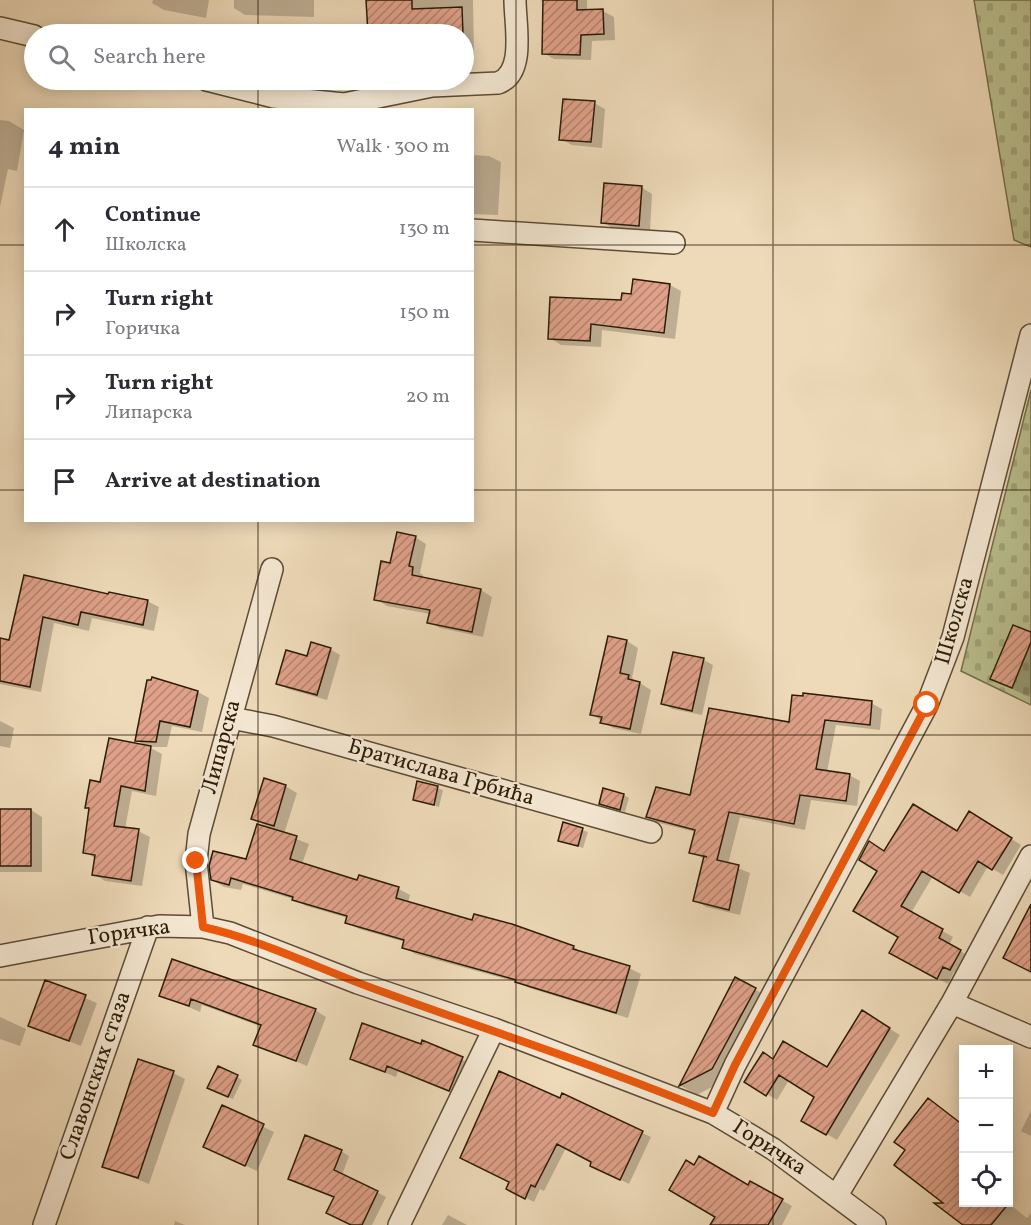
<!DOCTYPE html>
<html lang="en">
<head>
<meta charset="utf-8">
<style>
  body { margin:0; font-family:Vollkorn,serif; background:#f2f2f3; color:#2b2b33 }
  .controls { position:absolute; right:18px; bottom:18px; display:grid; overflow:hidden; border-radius:0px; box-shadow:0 3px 15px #0003 }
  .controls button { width:54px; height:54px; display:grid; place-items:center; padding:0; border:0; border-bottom:2px solid #e1e1e2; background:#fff; color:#2b2b33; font:30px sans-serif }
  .stop { position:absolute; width:18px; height:18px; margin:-14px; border:4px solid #ea580c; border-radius:50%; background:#fff }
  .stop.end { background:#ea580c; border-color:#fff; box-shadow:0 2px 6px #0008 }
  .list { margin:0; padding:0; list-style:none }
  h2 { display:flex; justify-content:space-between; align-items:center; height:78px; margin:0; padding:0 24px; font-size:26px }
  h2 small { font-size:20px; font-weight:400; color:#7c7c81 }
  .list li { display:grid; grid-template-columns:39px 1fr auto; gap:18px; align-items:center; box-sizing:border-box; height:84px; padding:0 24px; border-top:2px solid #e1e1e2 }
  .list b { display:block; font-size:22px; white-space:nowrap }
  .list p { margin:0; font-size:20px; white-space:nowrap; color:#7c7c81 }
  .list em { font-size:20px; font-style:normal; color:#7c7c81 }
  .icon { flex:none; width:33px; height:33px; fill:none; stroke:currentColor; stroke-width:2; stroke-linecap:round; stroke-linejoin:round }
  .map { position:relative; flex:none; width:1031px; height:1225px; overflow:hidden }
  .search { position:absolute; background:#fff; box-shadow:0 3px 15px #0003; left:24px; top:24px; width:450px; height:66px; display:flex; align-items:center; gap:15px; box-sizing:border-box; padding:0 21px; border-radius:33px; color:#7c7c81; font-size:22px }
  .panel { position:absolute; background:#fff; box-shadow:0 3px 15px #0003; left:24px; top:108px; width:450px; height:414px; border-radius:0px }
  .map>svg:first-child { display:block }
  .cemetery { fill:url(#cemetery-stones); stroke:#736e4a; stroke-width:1.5 }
  .shadow { fill:#0003 }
  .building { fill:url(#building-hatch); stroke:#2c1c07; stroke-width:1.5 }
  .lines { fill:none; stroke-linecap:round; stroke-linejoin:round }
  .street-casing { stroke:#5c4c34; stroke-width:24 }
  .street { stroke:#f4e7d2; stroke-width:21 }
  .route { stroke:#ea580c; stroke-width:8 }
  .grid { fill:none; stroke:#2c1c07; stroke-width:1.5; stroke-opacity:0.55 }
  .labels { text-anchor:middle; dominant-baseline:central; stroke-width:4.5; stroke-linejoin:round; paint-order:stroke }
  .street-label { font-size:22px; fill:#2c1c07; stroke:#f4e7d2 }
</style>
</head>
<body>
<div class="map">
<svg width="1031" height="1225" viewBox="0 0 1031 1225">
  <defs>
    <pattern id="cemetery-stones" width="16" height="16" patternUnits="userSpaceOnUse" patternTransform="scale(1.5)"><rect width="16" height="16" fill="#babf8e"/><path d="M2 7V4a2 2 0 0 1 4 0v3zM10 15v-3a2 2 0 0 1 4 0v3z" fill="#a0a479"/></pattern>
    <pattern id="building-hatch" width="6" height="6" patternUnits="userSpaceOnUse" patternTransform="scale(1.5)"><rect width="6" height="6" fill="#dfa189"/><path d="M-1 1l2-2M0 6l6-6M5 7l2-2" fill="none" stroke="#b5826e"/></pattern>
  </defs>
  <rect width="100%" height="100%" fill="#eedab9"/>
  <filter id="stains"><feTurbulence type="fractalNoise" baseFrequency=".00333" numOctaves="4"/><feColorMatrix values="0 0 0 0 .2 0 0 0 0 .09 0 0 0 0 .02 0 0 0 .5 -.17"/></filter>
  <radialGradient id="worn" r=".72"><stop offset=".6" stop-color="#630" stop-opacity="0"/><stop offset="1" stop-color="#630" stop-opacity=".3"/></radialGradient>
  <path class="cemetery" d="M974 0H1031V247L1014 240Z
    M1031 390V705L961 671Z"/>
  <path class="shadow" d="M153 0H209L206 18 164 10 152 3Z
    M234 0H314V17L245 15 234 8Z
    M367 0H473L474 54 464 55V34H370Z
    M541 0H587V11H603L614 17 615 40 592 41 591 60 554 59 543 53 544 5Z
    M594 103 605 109 602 148 572 145 561 139Z
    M0 120 9 121 24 130 17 171 8 169 0 207Z
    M472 155 489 156 501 162 498 215 472 214Z
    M641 187 652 194 650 231 614 229 603 222Z
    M670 285 681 291 675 339 602 330 601 347 561 345 550 338 632 296Z
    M415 537 426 544 420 573 423 575V578L481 590 492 597 483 637 440 628 429 622 430 614 387 606 376 599 392 565Z
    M25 577 109 596 147 601 159 607 154 631 92 618 89 631 54 623 41 692 0 684V640L11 642Z
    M1031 634V692L1029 697 992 679Z
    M609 638 627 641 638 648 632 678 651 690 641 734 613 728 591 714Z
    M330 649 340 655 327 700 288 689 278 683 308 658Z
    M704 660 713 665 702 715 672 709 663 703Z
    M148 681 198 692 209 698 202 732 172 726 167 747H149L162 754 156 796 132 791 125 829 138 831 150 837 142 886 105 881 94 874 96 859 85 852 91 809 87 807 101 784 146 746 136 740Z
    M871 703 882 709 880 730 836 725 827 772 849 775 860 781 857 806 811 800 805 830 740 817 728 864 750 873 740 915 706 907 695 900 705 859 691 852 696 832 659 823 648 816 691 797 790 724Z
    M0 721 14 728 10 748 0 746Z
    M418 783 443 790 439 807 414 799Z
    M285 786 297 793 284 834 309 844 302 864 359 881 360 877 399 889 410 895 408 903 574 947 585 954 629 968 641 974 628 1018 529 988 520 983 415 954 404 947 405 942 359 929 347 922 348 918 306 906 293 899 243 884 241 890 224 887 212 880 247 860 269 828 252 818Z
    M624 795 629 798 625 812 601 803Z
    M0 810H31L42 817V872H0Z
    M980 819 1021 845 1003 875 988 866 970 897 933 876 911 913 953 937 949 945 971 957 961 975 954 972 948 984 891 952 900 937 879 870 885 853 957 833Z
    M564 824 588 832 583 848 560 840Z
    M736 979 772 999 729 1078 697 1095 681 1086Z
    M46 982 97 1003 81 1046 30 1026Z
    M161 995 315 1010 326 1017 307 1066 255 1044 262 1027 202 1005 200 1012Z
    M862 1012 900 1035 837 1140 803 1120 816 1096 789 1080 777 1100 746 1082 773 1060 828 1069Z
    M0 1017 26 1029 20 1046 0 1039Z
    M423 1042 474 1065 461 1097 398 1071 396 1077 351 1059 421 1045Z
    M173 1073 185 1079 149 1184 104 1166Z
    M237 1077 242 1080 233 1099 214 1091Z
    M563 1095 651 1137 629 1184 600 1170 593 1162 566 1148 544 1191 540 1189 534 1202 516 1193 511 1182Z
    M928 1100 964 1125V1202H1007L1027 1218 1031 1213V1225H966L907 1150Z
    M222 1107 274 1132 257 1171 216 1152Z
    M1031 1111V1136L1021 1131Z
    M341 1151 349 1156 342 1175 386 1197 372 1225H353L335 1197 290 1178Z
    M695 1167 749 1187 751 1183 792 1206 782 1225H712L717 1216Z
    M448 1215 467 1225H442Z
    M175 1221 185 1225H174Z"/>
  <path class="building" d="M366 0H412V9L462 7 463 34H368Z
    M543 0H577V10L603 9 604 34 581 35 580 55 542 54Z
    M563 99 595 101 591 142 559 140Z
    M604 183 642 186 639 226 601 223Z
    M633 279 670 284 664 333 591 324 590 341 548 339 550 297 621 300 622 293 631 294Z
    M397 532 416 536 409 566 413 567 412 575 481 589 472 632 427 623 430 610 374 600 381 561 390 563Z
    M24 575 108 594 109 592 148 600 143 625 81 612 78 625 43 617 30 687 0 681V638L9 640Z
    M1013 625 1031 632V642L1012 688 990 679Z
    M608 636 627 640 620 673 629 675 628 679 640 682 630 729 600 723 602 717 590 715Z
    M311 642 331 648 317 695 276 684 286 650 307 656Z
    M673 652 704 658 692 711 661 704Z
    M152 677 198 691 190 727 160 721 156 742 135 741 147 680H151Z
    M803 693 872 701 870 725 825 720 816 769 850 774 846 801 800 795 794 824 729 812 717 860 739 865 729 910 693 901 704 856 707 857 689 853 695 830 646 817 656 787 690 795 709 708 789 722 792 695 803 696Z
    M109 738 151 746 145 791 121 786 114 826 139 829 131 881 92 875 95 855 83 853 89 808H85L90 780 100 782Z
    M264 778 286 785 274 826 251 819Z
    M417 781 438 786 434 805 413 800Z
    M603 788 624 794 620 810 599 804Z
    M913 804 957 831 969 811 1012 838 992 870 978 861 959 893 922 871 901 906 943 929 939 938 961 950 950 970 943 967 937 979 889 953 898 937 853 911 877 871 859 860 869 841 884 851Z
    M0 809H31V866H0Z
    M563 822 583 828 578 846 558 841Z
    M257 824 297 836 290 859 357 880 359 875 399 887 396 898 472 920 474 914 512 924 574 946 573 949 630 966 616 1013 515 982 516 980 402 948 404 940 345 923 347 916 292 900 293 897 231 878 229 885 211 880 209 866 213 851 246 859Z
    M1031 904V972L1003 958Z
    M172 959 316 1009 296 1061 253 1045 261 1025 191 999 189 1006 159 996Z
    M735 977 756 988 712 1069 679 1086Z
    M45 980 86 995 69 1041 28 1026Z
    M862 1010 890 1028 826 1135 801 1121 814 1097 779 1075 766 1096 744 1082 763 1052 773 1059 783 1041 827 1067Z
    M362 1023 421 1044 422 1040 463 1057 449 1091 387 1066 385 1072 350 1059Z
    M138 1059 174 1071 138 1178 102 1167Z
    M218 1066 238 1075 228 1097 207 1088Z
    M499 1071 560 1098 562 1093 643 1131 620 1180 590 1166 591 1162 557 1144 535 1187 531 1185 525 1199 506 1189 509 1182 460 1158Z
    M928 1098 963 1125V1203H1009L991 1225H963L934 1203H943L894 1165 905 1150 894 1142Z
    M222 1105 264 1124 245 1166 203 1147Z
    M305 1135 342 1150 334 1170 378 1191 362 1225H351L326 1213 334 1197 288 1179Z
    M699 1156 748 1185 750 1181 783 1199 768 1225H710L715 1217 669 1190 686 1160 694 1165Z"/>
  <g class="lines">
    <g class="street-casing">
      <path id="street" d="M0 28 34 36
        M207 80 274 97 344 104 432 86 498 83C526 73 515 25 515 0
        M472 230 674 243
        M231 718 273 726 651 832
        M203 927 196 861 199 834 272 569
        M0 956 159 926 203 927 230 933 358 983 494 1029 713 1113 773 1149 875 1225
        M952 1003 1031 856
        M713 1113 735 1065 927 705 953 637 1031 335
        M837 1195 952 1003 1031 1037
        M44 1225 148 927
        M399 1225 494 1029"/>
    </g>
    <use href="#street" class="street"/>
  </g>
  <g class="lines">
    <path class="route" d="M196 861 203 927C265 941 323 971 383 992 493 1032 605 1068 713 1113L735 1065 927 705"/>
  </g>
  <path class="grid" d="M258 0V34M516 0V1225M773 0V1225M258 80V110M0 245H26M472 245H1031M0 490H26M472 490H1031M258 520V1225M0 735H1031M0 980H1031"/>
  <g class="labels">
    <g class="street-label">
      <text transform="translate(955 621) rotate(-74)">Школска</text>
      <text transform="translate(222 747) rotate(-75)">Липарска</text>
      <text transform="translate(441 773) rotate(16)">Братислава Грбића</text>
      <text transform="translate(129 933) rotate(-8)">Горичка</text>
      <text transform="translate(96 1076) rotate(-71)">Славонских стаза</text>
      <text transform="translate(769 1148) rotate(33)">Горичка</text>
    </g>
  </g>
  <rect width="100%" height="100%" filter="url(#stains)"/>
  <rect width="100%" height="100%" fill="url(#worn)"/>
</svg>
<div class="controls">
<button>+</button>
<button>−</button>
<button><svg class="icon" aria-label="locate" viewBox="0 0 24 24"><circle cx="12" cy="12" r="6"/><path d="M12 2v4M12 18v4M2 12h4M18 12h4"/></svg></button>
</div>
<div class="stop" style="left:927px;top:705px"></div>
<div class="stop end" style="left:196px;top:861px"></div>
<div class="search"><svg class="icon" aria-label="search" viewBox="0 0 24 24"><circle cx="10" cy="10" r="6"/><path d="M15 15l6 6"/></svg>Search here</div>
<section class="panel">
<h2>4 min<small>Walk · 300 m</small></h2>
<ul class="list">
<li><svg class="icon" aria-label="ahead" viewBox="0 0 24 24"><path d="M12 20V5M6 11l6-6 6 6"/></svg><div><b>Continue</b><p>Школска</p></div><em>130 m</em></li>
<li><svg class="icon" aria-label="right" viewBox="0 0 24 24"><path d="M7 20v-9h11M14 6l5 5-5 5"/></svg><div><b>Turn right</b><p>Горичка</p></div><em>150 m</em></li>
<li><svg class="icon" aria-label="right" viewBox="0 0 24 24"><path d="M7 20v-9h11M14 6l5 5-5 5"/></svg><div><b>Turn right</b><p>Липарска</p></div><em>20 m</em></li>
<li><svg class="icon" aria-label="arrive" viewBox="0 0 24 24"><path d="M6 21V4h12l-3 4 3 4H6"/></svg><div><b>Arrive at destination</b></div></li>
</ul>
</section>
</div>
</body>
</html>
